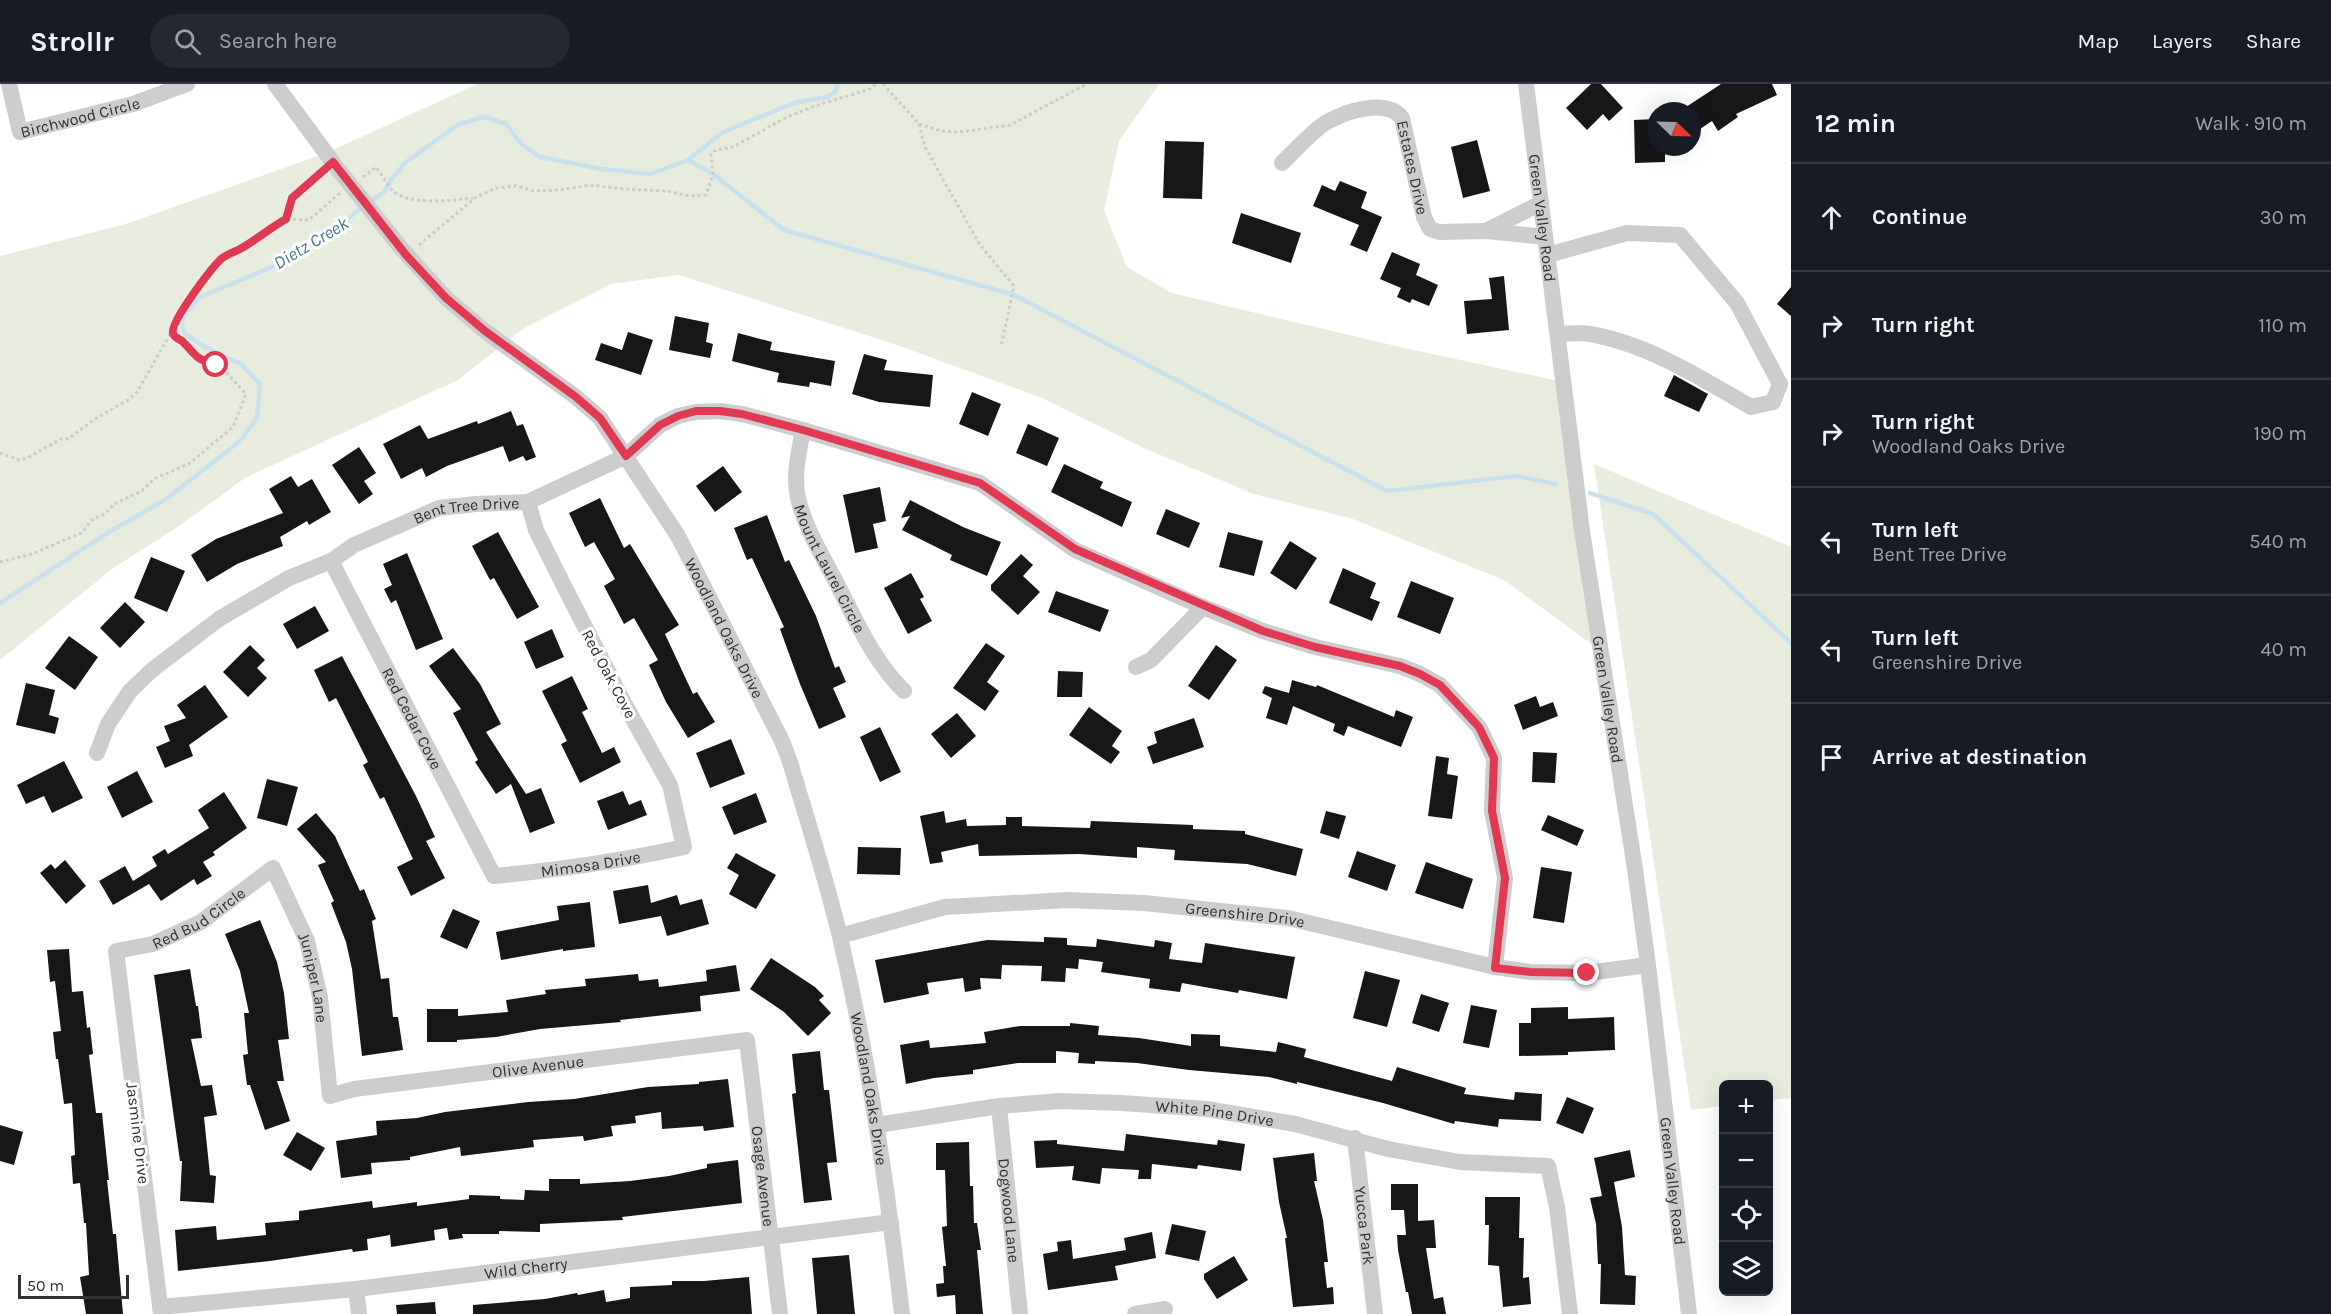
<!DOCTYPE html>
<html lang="en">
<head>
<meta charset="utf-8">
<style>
  body { margin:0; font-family:Karla,sans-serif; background:#242831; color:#f1f3f6 }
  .controls { position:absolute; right:18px; bottom:18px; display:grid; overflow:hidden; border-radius:9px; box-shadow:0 6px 24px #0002 }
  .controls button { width:54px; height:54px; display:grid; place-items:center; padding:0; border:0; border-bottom:2px solid #363941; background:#171b24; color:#f1f3f6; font:30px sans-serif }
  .compass { position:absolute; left:1647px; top:18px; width:54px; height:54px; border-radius:50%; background:#171b24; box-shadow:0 6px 24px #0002; rotate:113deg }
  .scale { position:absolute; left:18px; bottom:15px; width:111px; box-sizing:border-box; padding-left:6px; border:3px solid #303030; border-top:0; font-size:16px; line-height:21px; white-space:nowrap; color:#303030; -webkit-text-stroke:4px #fff; paint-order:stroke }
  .stop { position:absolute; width:18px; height:18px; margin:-14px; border:4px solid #e13854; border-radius:50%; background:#fff }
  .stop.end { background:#e13854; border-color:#fff; box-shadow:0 2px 6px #0008 }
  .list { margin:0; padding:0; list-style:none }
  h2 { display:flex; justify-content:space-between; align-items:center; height:78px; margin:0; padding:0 24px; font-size:26px }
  h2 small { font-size:20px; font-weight:400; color:#9ea1a6 }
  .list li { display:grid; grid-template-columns:39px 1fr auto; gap:18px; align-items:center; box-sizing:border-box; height:108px; padding:0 24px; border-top:2px solid #363941 }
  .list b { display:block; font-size:22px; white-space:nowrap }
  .list p { margin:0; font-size:20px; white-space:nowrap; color:#9ea1a6 }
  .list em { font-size:20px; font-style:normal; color:#9ea1a6 }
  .icon { flex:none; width:33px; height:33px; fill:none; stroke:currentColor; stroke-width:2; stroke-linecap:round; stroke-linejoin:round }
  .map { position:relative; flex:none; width:1791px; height:1230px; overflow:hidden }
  header { display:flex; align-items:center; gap:36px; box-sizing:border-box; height:84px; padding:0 30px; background:#171b24; border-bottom:2px solid #363941 }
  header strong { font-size:28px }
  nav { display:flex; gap:33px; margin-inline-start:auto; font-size:21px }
  .search { width:420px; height:54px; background:#242831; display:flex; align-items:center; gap:15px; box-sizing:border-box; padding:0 21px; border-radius:33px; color:#9ea1a6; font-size:22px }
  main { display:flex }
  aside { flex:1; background:#171b24 }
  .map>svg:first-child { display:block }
  .green { fill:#e7ecdf }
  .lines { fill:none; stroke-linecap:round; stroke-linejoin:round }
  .stream { stroke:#cbe2ec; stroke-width:4.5 }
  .building { fill:#171717 }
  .path { stroke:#cdcdcd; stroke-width:3; stroke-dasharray:3 3; stroke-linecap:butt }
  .minor { stroke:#cdcdcd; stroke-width:16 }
  .minor-bridge { stroke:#cdcdcd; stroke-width:16 }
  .route { stroke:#e13854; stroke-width:8 }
  .labels { text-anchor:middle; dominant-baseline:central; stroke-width:6; stroke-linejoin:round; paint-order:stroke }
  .street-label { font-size:16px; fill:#303030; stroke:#fff }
  .water-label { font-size:18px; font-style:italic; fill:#407990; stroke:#fff }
</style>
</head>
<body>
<header>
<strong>Strollr</strong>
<div class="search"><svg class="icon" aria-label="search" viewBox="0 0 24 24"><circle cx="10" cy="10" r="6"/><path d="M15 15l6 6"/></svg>Search here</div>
<nav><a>Map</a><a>Layers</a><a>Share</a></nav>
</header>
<main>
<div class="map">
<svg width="1791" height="1230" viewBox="0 0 1791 1230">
  <rect width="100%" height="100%" fill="#fff"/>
  <path class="green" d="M477 0H1159L1119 57 1104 127 1127 183 1172 209 1409 265 1564 298 1601 567 1504 496 1353 435 1254 410 1146 365 1042 314 897 261 679 191 611 200 523 245 458 296 245 394 179 442 112 485 0 576V172L126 140 326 69Z
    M1594 380 1791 463V1014L1769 1016 1768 1000H1724L1723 1022 1691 1026Z"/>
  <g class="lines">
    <path class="stream" d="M688 76 713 90 784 146 1014 211 1387 407 1517 392 1555 400
      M1590 409 1653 430 1791 559
      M0 519 109 448 165 416 240 357 257 334 260 300 241 280 205 263 185 250 181 238 187 228 200 213 277 181 339 145 351 132 384 108 391 96 406 78 459 40 484 33 506 40 521 60 540 73 602 85 650 90 688 76 723 48 794 19 827 13 835 8 838 0"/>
  </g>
  <path class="building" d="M1591 0H1601L1623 24 1609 37 1603 30 1587 46 1566 24Z
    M1721 0H1772L1777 11 1736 30 1738 33 1718 47 1712 37 1700 45 1692 32V27H1689L1686 23Z
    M1656 35V63H1665V78L1635 79 1634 36Z
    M1477 56 1490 107 1463 114 1451 63Z
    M1165 57 1204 58 1202 115 1163 114Z
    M1340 97 1367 108 1361 124 1382 133 1367 168 1350 161 1359 141 1313 122 1322 101 1335 107Z
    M1241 129 1301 149 1291 179 1232 159Z
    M1392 168 1420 180 1416 191 1438 201 1429 222 1412 215 1410 219 1397 213 1401 204 1380 195Z
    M1504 192 1509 246 1467 250 1464 217 1492 215 1489 194Z
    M1791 203V232L1777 220Z
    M675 232 709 239 706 258 713 260 710 274 669 266Z
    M628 248 653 256 641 291 595 276 601 259 622 266Z
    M738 249 772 258 770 266 835 277 831 302 810 298 809 303 777 298 779 289 732 277Z
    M864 270 887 276 884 286 933 291 930 323 879 318 852 310Z
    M1674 291 1708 310 1699 328 1664 312Z
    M972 308 1001 320 988 352 959 340Z
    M511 327 517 342 523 340 536 373 526 377 523 372 509 378 503 362 447 382 426 393 422 384 401 395 383 360 420 341 428 355 477 337 478 340Z
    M1028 340 1059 354 1047 382 1016 369Z
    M359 363 376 389 364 397 373 410 359 420 332 381Z
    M1064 380 1103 398 1100 404 1132 418 1122 443 1051 408Z
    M723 382 742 408 715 428 696 402Z
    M291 392 298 403 312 395 331 428 309 441 307 437 280 453 283 462 237 480 207 498 191 471 216 455 283 429 269 405Z
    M880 403 886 437 873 440 878 464 855 469 843 411Z
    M600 414 624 464 630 460 679 541 665 550 693 610 697 608 715 638 688 654 666 618 649 581 658 576 634 534 624 540 604 502 615 495 594 458 585 463 569 429Z
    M910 416 963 443 1001 458 987 492 950 476 952 471 902 446 910 432 901 434Z
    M1166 425 1200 439 1189 464 1156 450Z
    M767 431 785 478 789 476 816 532 835 584 839 582 846 598 833 604 846 633 819 645 800 600 780 545 784 543 752 474 747 476 734 444Z
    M498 448 539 523 517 535 494 494 490 496 472 462Z
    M1228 448 1263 457 1254 492 1219 483Z
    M1290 457 1317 474 1296 506 1270 489Z
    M407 469 443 555 416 566 396 516 391 519 384 505 392 501 383 480Z
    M1021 470 1033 481 1023 492 1040 508 1018 531 991 506V501Z
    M151 473 185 487 167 528 134 514Z
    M1343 484 1376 499 1370 514 1380 518 1372 537 1329 519Z
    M911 489 924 513 920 515 932 537 908 550 884 504Z
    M1411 497 1454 514 1440 550 1397 533Z
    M1056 507 1109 526 1100 548 1048 528Z
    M125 518 145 538 120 564 100 544Z
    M315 522 329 547 297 565 283 540Z
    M552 545 564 573 536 585 524 558Z
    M69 552 98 573 75 606 45 584Z
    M986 559 1005 572 987 598 999 607 985 627 953 604Z
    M250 561 265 576 257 584 267 594 248 613 223 588Z
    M1216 561 1237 576 1209 616 1188 602Z
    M453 564 480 600 501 640 486 648 526 710 541 704 555 739 530 749 511 700 496 710 475 678 478 676 453 629 461 625 429 582Z
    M342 572 416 712 435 753 426 757 445 794 411 812 397 783 413 775 384 713 380 715 363 681 368 678 336 614 329 618 314 586Z
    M1058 587 1083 588 1082 613H1057Z
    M572 592 588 625 582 628 602 669 614 663 621 678 580 699 561 660 567 657 542 607Z
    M1292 596 1316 603 1317 601 1394 633 1396 626 1413 633 1401 663 1348 642 1344 652 1333 647 1335 640 1293 622 1287 641 1266 634 1272 614 1262 609 1265 602 1289 609Z
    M26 599 55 606 49 631 59 634 55 650 16 641Z
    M205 601 228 633 189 661 193 672 165 684 156 663 170 657 164 642 186 634 177 621Z
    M1536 612 1540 623 1553 618 1558 632 1523 646 1514 621Z
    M1089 623 1122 647 1112 662 1120 668 1111 680 1069 651Z
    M957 629 976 652 951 674 931 650Z
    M1194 634 1204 663 1153 680 1147 663 1157 659 1154 648Z
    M880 643 901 688 880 698 860 653Z
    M731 655 745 690 710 704 696 669Z
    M1533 668 1557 669 1555 699 1532 698Z
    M1436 672 1449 674 1447 690 1458 692 1452 735 1428 732Z
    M64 677 83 714 52 729 44 712 26 720 17 701Z
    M137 687 153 718 122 734 107 703Z
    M267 695 298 703 287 742 257 734Z
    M623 707 629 721 641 716 647 731 608 746 597 717Z
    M224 708 247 744 213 768 215 771 203 778 212 792 197 801 194 795 161 817 149 800 113 821 99 797 125 782 133 797 157 782 152 773 165 765 168 770 209 744 198 726Z
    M756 709 767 738 734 751 722 723Z
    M944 727 946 739 966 735 967 742 1006 741V733H1022V742L1090 744 1091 737 1193 741V745L1245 747V750L1303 765 1296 792 1247 780 1174 776 1175 766 1137 763V774L1079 770 979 772 978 760 941 768 943 778 930 780 920 732Z
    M1326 727 1346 732 1339 755 1320 749Z
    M316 729 335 752 360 807 364 805 376 835 372 837 381 895 389 894 393 933H398L403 966 362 972 352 885 346 858 331 819 334 817 318 781 326 778 297 745Z
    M1548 731 1584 746 1577 762 1541 746Z
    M858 763 901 764 900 791 857 790Z
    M1357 767 1396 781 1387 807 1348 793Z
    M736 769 776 791 756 825 729 810 739 791 727 784Z
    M65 776 86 802 66 820 40 789 51 780 55 785Z
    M1426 778 1473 795 1463 825 1415 809Z
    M1541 783 1572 788 1564 839 1533 834Z
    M648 801 651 819 677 811 680 821 702 815 709 840 667 852 661 832 619 840 613 807Z
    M590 818 595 863 563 867V865L501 876 496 848 559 836 557 822Z
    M453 825 480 837 467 865 440 853Z
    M260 836 277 878 284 909 289 955 278 956 284 997H277L290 1037 265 1046 250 1001H247L243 971 248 970 244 929H249L240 887 225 850Z
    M1044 853 1067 854V861L1096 863 1097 855 1154 863 1155 856 1172 859 1169 875 1202 879 1205 859 1295 873 1287 915 1239 906 1238 909 1182 899 1180 908 1149 904 1150 895 1101 888 1103 878 1079 875 1078 885 1066 884 1065 898 1041 897 1042 882 1002 881 1001 895 980 894 981 905 965 908 963 894 927 899 929 910 884 919 875 876 987 856 1044 858Z
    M69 865 72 908 83 907 87 944 90 943 93 970 89 971 96 1029H102L109 1096H107L113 1150H116L123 1230H86L80 1193 89 1191 86 1139H84L80 1099 73 1100 71 1072 75 1071 72 1019 64 1020 58 975H56L53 948 61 947 55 897 50 898 47 866Z
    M771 874 815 903 824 912 819 916 831 929 808 952 784 928 750 905Z
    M736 881 740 907 700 912 701 927 620 936 621 938 540 945 496 953 457 956V958H427V925H458V932L508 928 506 916 546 910 545 906 586 902 585 895 638 890 639 897 658 895 659 903 707 897 706 886Z
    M190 885 196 922H198L202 954 191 955 201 1002 212 1001 217 1031 204 1033 210 1091 216 1092 214 1119 180 1117 182 1077H180L154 891Z
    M1365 887 1400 896 1387 943 1353 934Z
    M1421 910 1449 919 1439 948 1412 939Z
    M1471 921 1497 926 1489 964 1463 959Z
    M1568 923V935L1614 933 1615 966 1568 968V971L1519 972V939H1531V924Z
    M1070 939 1099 942 1098 951 1139 954 1191 962V950L1220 951V962L1276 968 1278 958 1306 965 1304 973 1392 997 1397 983 1466 1004 1464 1010 1514 1016 1515 1008 1542 1010 1541 1037 1499 1035 1498 1043 1455 1037 1454 1040 1383 1019 1297 998V1000L1269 993 1189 986 1137 979 1095 977V980L1078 979 1079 969 1056 967V979H1018L973 986V990L934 994 906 1000 900 961 929 956 930 964 986 959 984 948 1020 942H1070Z
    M820 967 824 1006H829L837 1078 827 1079 832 1116 804 1119 792 1010 796 1009 792 970Z
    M728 995 734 1043 704 1047 703 1042 662 1045 661 1028 635 1032 636 1039 611 1042 613 1052 584 1057 583 1052 533 1056 534 1063 461 1072 460 1063 410 1073V1076L371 1079 372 1090 341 1094 336 1057 377 1051 376 1037 417 1034 445 1028 528 1018 574 1015 648 1003 699 1000V998Z
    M1567 1013 1594 1024 1583 1050 1556 1039Z
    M0 1041 23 1048 14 1081 0 1077Z
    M297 1048 325 1064 311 1087 283 1071Z
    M1126 1050 1217 1061 1218 1056 1245 1060 1241 1087 1198 1081 1197 1085 1152 1080 1151 1095H1138L1139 1086 1102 1084 1100 1100 1072 1096 1074 1082 1036 1084 1034 1057 1057 1056V1060L1124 1067Z
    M969 1058 970 1102H973L974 1139H977L981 1166H977L983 1230H956L955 1211 937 1213 936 1200 944 1199 943 1182H946L942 1143 947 1142 945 1086H936V1059Z
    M1630 1066 1635 1093 1614 1098 1622 1143 1625 1191 1636 1192 1635 1221 1600 1220 1601 1180H1598L1596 1140 1590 1114 1602 1112 1594 1074Z
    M1314 1069 1317 1097H1314L1323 1136 1328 1178H1324L1327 1204 1333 1203 1334 1220 1293 1223 1285 1154H1287L1279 1118 1273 1074Z
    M738 1076 742 1119 622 1133 623 1136 540 1140V1148L499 1147V1150H462L463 1154 449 1156 447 1144 434 1146 435 1156 391 1163 390 1151 367 1155 368 1166 353 1168 352 1165 270 1177 178 1187 175 1146 216 1142 217 1156 266 1151 265 1139 299 1136V1127L372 1117 373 1124 417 1118V1122L469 1115V1111L500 1112V1115L524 1116 525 1106 549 1107V1095H580V1100L630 1097 669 1092 707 1084V1080Z
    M1391 1100H1418V1137L1434 1136 1436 1164H1426L1434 1215 1443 1213 1446 1230H1412L1408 1208H1406L1398 1166 1397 1151H1406L1404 1126H1391Z
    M1485 1113H1520L1519 1154H1524L1523 1194 1529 1193 1531 1220 1503 1223 1499 1182 1488 1181 1489 1141H1485Z
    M1172 1140 1206 1147 1199 1177 1165 1170Z
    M1152 1148 1156 1174 1115 1182 1118 1196 1048 1206 1043 1170 1058 1167 1057 1158 1071 1156 1073 1175 1126 1166 1124 1154Z
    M849 1171 855 1230H817L812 1174Z
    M1234 1172 1248 1196 1217 1215 1204 1195V1190Z
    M749 1193 752 1230H473V1221L545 1215 577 1209 578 1211 604 1206 606 1218 630 1214V1203L672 1201V1197H704Z
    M435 1218 436 1230H397L396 1221Z"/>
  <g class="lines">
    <path class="path" d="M883 0 919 40 941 47 960 48 1010 41 1087 0
      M919 40 925 63 980 161 1014 202 1001 263
      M363 93 376 83C382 91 387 101 393 107 408 122 454 116 473 114
      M287 135 309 136 340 109
      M419 161 475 114 496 104 516 102 534 107 560 106 590 101 625 105 667 107 689 112 706 111 713 90 711 70 716 66 733 63 787 33 815 22 870 5 876 0
      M0 369 19 376 27 374 61 355H68L95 335 128 316 137 308 193 210 221 174 239 165 266 146 287 135 292 113 322 87
      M0 478 32 470 81 449 93 435 105 430 114 420 142 407 154 395 190 379 233 343 246 310 223 285 199 275 190 268 173 248"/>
    <g class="minor">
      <path id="s1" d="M9 0 20 48 133 20 187 0"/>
      <path d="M275 0 337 84"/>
      <path id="s2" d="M1526 0 1582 447 1635 785 1648 881 1689 1230"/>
      <path id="s3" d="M1282 79C1294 68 1314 45 1327 38 1347 27 1386 14 1402 34L1424 133 1430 145 1439 148 1486 147 1545 153"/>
      <path d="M1486 147 1541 119"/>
      <path id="s4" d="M401 164 446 214 485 247 576 313 600 334 678 452 782 657 790 678C807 736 826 794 840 853 869 977 887 1103 902 1230"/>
      <path d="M1548 171 1627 149 1680 151 1737 219 1780 300 1773 318 1751 323C1701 294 1648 260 1590 250 1580 248 1568 250 1558 250"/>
      <path id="s5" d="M803 346C799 368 793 391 798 414 805 444 822 471 836 498 856 536 873 577 904 607"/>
      <path id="s6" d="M331 477 494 792C558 786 621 777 684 763L670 701 624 619 564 502 536 446 528 418"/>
      <path d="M1136 583 1151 576 1203 523"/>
      <path id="s7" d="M97 669 108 640 130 607 152 586 219 535 289 494 331 477 354 461 439 424 476 420 528 418 626 372 660 341 678 332 696 328 720 327 742 330 803 346 980 399 1075 466 1203 523 1263 547 1315 563 1400 582 1420 590 1440 601 1479 643 1494 674 1492 727 1505 794 1495 883"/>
      <path id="s8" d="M840 852 945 823 1067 816 1144 819 1288 834 1495 883 1531 888 1587 889 1648 881"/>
      <path id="s9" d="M999 1022 1020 1230"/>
      <path id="s10" d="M877 1041 999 1022 1060 1017 1122 1019 1207 1025 1295 1040 1388 1065 1460 1078 1548 1082 1557 1123 1570 1230"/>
      <path id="s11" d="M1355 1054 1375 1230"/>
      <path d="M356 1205 359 1230"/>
      <path id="s12" d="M160 1223 356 1205 891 1138"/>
      <path id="s13" d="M161 1230 116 867 153 860 201 838 273 784 307 857 320 913 330 1012 354 1005 747 956 780 1230"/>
      <path d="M1135 1230 1165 1225"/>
    </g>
    <path class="minor-bridge" d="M337 84 401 164"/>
  </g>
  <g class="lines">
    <path class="route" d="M216 281C194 274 198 273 183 258 180 255 174 254 173 249 170 238 211 185 220 176 225 171 234 168 240 165 256 156 270 144 286 135L292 114 333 78 406 171 446 214 485 247 576 313 600 334 626 372 660 341 678 332 696 327H720L742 330 803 346 980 399 1075 465 1263 547 1315 563 1400 582 1420 590 1440 601 1479 643 1494 674 1492 727 1505 794 1495 884 1531 888 1587 889"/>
  </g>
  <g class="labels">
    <g class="street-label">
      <text stroke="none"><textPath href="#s1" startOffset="111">Birchwood Circle</textPath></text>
      <text stroke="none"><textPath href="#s3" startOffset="192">Estates Drive</textPath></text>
      <text stroke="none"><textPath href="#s2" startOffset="135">Green Valley Road</textPath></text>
      <text stroke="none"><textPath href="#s7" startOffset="459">Bent Tree Drive</textPath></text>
      <text stroke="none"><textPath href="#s5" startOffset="146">Mount Laurel Circle</textPath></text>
      <text stroke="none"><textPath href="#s4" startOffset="507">Woodland Oaks Drive</textPath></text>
      <text transform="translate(609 590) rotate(62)">Red Oak Cove</text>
      <text stroke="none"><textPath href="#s2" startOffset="621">Green Valley Road</textPath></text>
      <text stroke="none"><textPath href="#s6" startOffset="177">Red Cedar Cove</textPath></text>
      <text stroke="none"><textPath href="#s6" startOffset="452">Mimosa Drive</textPath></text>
      <text stroke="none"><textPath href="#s8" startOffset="410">Greenshire Drive</textPath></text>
      <text stroke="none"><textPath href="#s13" startOffset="456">Red Bud Circle</textPath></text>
      <text stroke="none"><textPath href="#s13" startOffset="664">Juniper Lane</textPath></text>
      <text stroke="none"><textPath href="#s13" startOffset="994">Olive Avenue</textPath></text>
      <text stroke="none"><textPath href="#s4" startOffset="993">Woodland Oaks Drive</textPath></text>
      <text stroke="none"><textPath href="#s10" startOffset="340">White Pine Drive</textPath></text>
      <text transform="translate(138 1049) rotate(83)">Jasmine Drive</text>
      <text stroke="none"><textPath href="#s13" startOffset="1342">Osage Avenue</textPath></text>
      <text stroke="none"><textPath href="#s2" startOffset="1107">Green Valley Road</textPath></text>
      <text stroke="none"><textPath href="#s9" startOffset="105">Dogwood Lane</textPath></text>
      <text stroke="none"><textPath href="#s11" startOffset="88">Yucca Park</textPath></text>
      <text stroke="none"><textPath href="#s12" startOffset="368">Wild Cherry</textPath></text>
    </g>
    <g class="water-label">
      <text transform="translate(311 159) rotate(-31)">Dietz Creek</text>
    </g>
  </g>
</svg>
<div class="controls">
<button>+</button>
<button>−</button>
<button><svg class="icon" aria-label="locate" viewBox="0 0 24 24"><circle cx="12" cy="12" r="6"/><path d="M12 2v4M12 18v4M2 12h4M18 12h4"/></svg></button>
<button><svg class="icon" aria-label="layers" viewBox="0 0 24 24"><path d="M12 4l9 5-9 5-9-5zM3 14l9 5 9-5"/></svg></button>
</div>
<svg class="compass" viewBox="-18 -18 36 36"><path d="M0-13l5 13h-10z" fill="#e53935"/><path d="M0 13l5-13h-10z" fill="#9ea1a6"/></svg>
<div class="scale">50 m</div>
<div class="stop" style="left:216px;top:281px"></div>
<div class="stop end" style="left:1587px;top:889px"></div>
</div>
<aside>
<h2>12 min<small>Walk · 910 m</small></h2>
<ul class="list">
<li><svg class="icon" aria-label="ahead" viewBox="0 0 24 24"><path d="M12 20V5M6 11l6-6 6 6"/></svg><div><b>Continue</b></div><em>30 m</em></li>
<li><svg class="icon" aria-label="right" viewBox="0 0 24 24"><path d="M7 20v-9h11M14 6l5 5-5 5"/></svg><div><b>Turn right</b></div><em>110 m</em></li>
<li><svg class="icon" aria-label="right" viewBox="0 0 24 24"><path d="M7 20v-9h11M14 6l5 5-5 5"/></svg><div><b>Turn right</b><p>Woodland Oaks Drive</p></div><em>190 m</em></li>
<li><svg class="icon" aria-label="left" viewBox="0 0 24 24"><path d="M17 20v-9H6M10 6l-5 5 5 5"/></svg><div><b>Turn left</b><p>Bent Tree Drive</p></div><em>540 m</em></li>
<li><svg class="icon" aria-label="left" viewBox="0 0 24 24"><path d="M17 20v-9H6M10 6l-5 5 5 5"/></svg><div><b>Turn left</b><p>Greenshire Drive</p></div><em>40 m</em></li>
<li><svg class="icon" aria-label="arrive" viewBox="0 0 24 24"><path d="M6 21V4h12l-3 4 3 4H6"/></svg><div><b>Arrive at destination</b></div></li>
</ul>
</aside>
</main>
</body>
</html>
